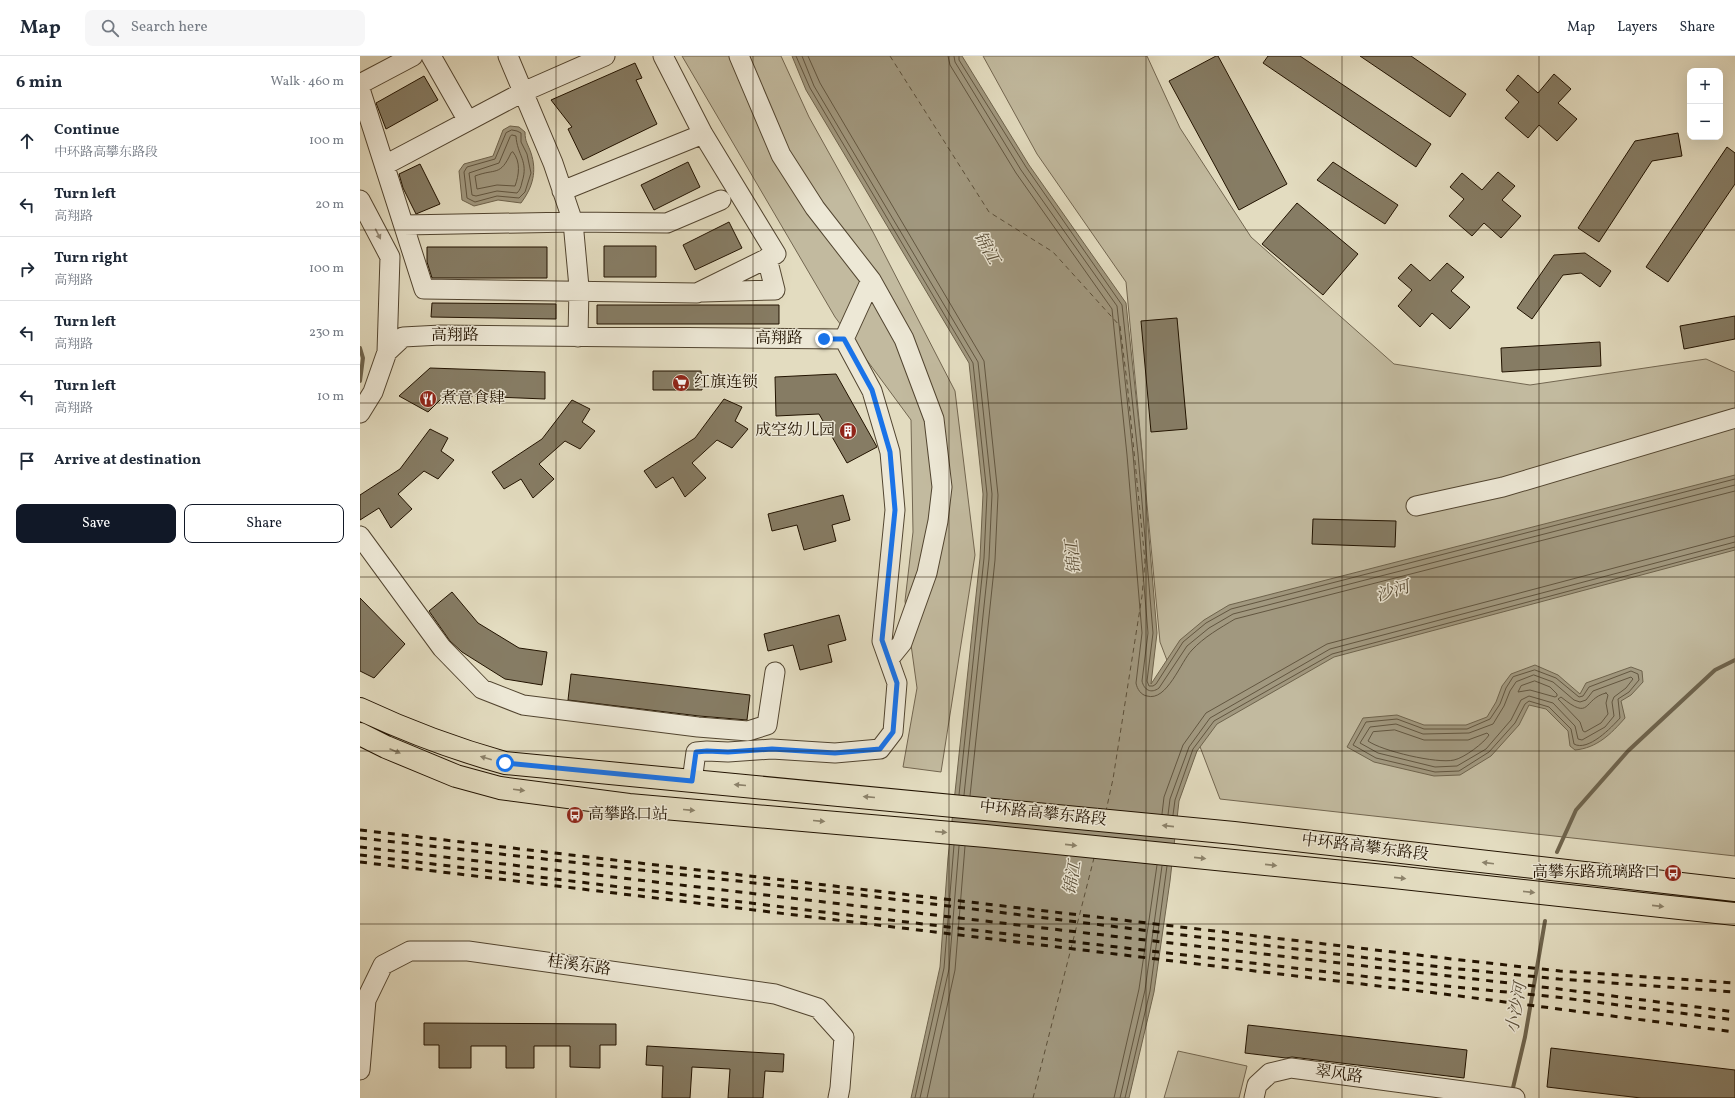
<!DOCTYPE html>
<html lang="en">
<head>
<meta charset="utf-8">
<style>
  body { margin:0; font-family:Vollkorn,"Noto Serif SC",serif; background:#f6f6f7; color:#1f2937 }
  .controls { position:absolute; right:12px; top:12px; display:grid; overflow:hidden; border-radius:8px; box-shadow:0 4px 16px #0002 }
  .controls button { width:36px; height:36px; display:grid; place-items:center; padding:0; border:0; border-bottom:1px solid #e0e1e3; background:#fff; color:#1f2937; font:20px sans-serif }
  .stop { position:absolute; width:12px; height:12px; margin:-9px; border:3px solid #1a73e8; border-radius:50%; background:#fff }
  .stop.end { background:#1a73e8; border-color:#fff; box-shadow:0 1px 4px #0008 }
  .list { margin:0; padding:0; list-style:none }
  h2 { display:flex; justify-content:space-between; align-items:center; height:52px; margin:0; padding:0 16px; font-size:17px }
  h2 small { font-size:13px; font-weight:400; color:#747a83 }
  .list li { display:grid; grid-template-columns:26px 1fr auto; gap:12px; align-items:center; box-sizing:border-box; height:64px; padding:0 16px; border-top:1px solid #e0e1e3 }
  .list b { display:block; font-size:15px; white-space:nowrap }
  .list p { margin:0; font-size:13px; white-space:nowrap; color:#747a83 }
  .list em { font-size:13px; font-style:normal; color:#747a83 }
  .actions { display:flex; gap:8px; padding:12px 16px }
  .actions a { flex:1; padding:9px 0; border:1px solid #111827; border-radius:8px; text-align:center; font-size:14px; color:#111827 }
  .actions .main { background:#111827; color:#fff }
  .icon { flex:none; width:22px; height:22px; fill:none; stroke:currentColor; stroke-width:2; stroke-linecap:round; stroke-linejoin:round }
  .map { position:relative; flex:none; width:1375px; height:1042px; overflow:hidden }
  header { display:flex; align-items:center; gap:24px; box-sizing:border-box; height:56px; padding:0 20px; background:#fff; border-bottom:1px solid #e0e1e3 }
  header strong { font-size:19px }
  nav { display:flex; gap:22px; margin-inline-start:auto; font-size:14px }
  .search { width:280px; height:36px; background:#f6f6f7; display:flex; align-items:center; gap:10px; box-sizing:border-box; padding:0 14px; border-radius:8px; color:#747a83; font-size:15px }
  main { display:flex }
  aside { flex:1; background:#fff }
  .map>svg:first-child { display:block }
  .green { fill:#c2ba9f; stroke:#726650 }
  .water { fill:#a1987f; stroke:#6e634c }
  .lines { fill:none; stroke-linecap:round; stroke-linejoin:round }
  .shore { stroke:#625640; stroke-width:1 }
  .stream { stroke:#6e634c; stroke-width:4 }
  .ferry { stroke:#5b4f39; stroke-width:1; stroke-dasharray:5 4; stroke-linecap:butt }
  .building { fill:#867c64; stroke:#221300 }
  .minor-casing { stroke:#524530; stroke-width:21 }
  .major-casing { stroke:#221300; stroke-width:24 }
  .minor { stroke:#ede8d6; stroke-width:19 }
  .major { stroke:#e3dcc0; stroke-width:22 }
  .rail { stroke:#221300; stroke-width:3; stroke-dasharray:7 7; stroke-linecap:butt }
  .oneway { fill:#928876 }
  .oneway2 { fill:#8c826a }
  .route { stroke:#1a73e8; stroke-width:5 }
  .grid { fill:none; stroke:#221300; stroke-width:1; stroke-opacity:0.55 }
  .labels { text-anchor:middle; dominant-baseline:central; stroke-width:3; stroke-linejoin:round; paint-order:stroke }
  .street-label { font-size:16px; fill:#221300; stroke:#ede8d6 }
  .poi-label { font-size:16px; fill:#221300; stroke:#ede8d6; text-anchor:start }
  .water-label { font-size:17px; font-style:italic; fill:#5b4f39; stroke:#ede8d6 }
</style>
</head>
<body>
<header>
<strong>Map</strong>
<div class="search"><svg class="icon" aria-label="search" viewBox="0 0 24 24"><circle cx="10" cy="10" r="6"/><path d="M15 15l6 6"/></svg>Search here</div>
<nav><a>Map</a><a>Layers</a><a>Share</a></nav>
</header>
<main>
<aside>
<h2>6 min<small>Walk · 460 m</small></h2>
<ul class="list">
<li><svg class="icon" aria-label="ahead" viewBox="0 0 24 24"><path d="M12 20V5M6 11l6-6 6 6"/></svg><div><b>Continue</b><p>中环路高攀东路段</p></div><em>100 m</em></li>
<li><svg class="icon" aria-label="left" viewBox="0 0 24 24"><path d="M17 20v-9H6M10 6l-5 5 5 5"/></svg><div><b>Turn left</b><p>高翔路</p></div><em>20 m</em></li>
<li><svg class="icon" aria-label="right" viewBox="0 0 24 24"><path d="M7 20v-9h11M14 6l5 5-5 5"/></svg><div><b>Turn right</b><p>高翔路</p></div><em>100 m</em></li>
<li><svg class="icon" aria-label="left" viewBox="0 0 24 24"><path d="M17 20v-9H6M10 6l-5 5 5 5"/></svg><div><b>Turn left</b><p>高翔路</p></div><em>230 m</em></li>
<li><svg class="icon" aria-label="left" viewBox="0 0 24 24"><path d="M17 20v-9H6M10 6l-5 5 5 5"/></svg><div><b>Turn left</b><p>高翔路</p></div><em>10 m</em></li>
<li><svg class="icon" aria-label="arrive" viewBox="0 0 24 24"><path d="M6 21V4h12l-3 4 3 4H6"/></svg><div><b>Arrive at destination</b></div></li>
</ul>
<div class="actions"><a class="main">Save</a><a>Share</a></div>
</aside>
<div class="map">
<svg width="1375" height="1042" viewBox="0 0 1375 1042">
  <rect width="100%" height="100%" fill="#e3dcc0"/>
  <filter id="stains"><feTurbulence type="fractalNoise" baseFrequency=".005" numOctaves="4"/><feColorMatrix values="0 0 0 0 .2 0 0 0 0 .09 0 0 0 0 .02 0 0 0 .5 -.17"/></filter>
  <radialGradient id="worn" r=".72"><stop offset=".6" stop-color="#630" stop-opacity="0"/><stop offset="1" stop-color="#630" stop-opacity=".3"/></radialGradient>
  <path class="green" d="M322 0H421L449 61 513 176 595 335 615 499 581 716 543 711 557 632 545 545 553 476 551 364 475 261Z
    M623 0H787L820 72 891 181 1034 308 1170 329 1346 303 1375 316V800L860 743 800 586 766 226 677 98Z
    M818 995 887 1010 879 1042H804Z"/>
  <path class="water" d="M432 0H602L669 109 766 247 782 397 797 577 791 628 820 584 844 564 869 549 1375 419V494L974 601 857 668 837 695 819 745 810 825 794 936 769 1042H551L580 911 588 802 620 502 623 438 609 307 446 34Z
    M150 70 159 71 165 76C165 86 168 88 171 97 177 115 173 131 161 147L138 144 114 150 102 144 99 115 104 108 133 100 143 74Z
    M1175 609 1198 619 1220 638 1226 627 1271 611 1282 615 1283 626 1271 639 1261 645 1265 662C1251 678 1237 692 1215 694L1210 690 1208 675 1186 653 1169 649 1159 669 1131 700 1100 719 1074 720 1014 706 987 691 1003 662 1037 659 1064 669H1106L1127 661 1136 646 1142 630 1151 618Z"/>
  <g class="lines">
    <path class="shore" d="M436 0 450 32 613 307 627 438 624 502 599 739
      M442 0 454 30 618 306 632 438 629 503 604 739
      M448 0 460 27 624 305 638 439 635 504 610 740
      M588 0 590 9 656 117 752 253 767 399 782 577 776 627C777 633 781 639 787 640 807 646 821 605 832 594 844 581 860 572 875 563L1375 435
      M594 0 595 6 661 114 757 250 773 398 788 577 782 625C784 634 791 638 799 632L827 590 849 572 873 558 1375 429
      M599 0V4L666 111 762 249 778 398 793 577 787 625 789 630H793L796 628 823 586 846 567 871 553 1375 423
      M152 74 157 75 161 77V86L167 98 171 117 165 136 159 142 137 140 115 146 107 142 104 116 107 111 135 103 146 77Z
      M152 79 156 80C157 99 169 105 162 126 161 131 160 134 157 137L137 135 116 140 112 139 109 117 139 107 150 81Z
      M153 96C161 106 159 119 155 130L137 129 117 133 115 120C136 112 140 121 151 97Z
      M1175 614 1196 622 1219 641 1223 640 1229 631 1271 615 1278 618 1279 624 1269 636 1258 643 1260 662C1252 671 1228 696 1214 688L1211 673 1189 651 1169 645 1165 648 1155 667 1129 696 1099 715 1075 716 1016 702 993 689 1006 666 1037 663 1064 673H1107L1130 663 1140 648 1146 632 1153 621Z
      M1174 619 1193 626 1214 644 1220 646 1226 644 1233 635 1271 621 1273 623 1266 632 1254 641 1252 646 1254 660 1245 671 1222 684 1218 683 1215 670 1193 647 1169 640 1161 644 1151 664 1126 693 1097 710 1075 711 1018 697 1000 687 1010 671 1036 668 1063 678 1109 677 1133 668 1144 650 1150 635 1156 626Z
      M1175 625 1190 631 1197 638V640L1195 641 1170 634 1158 636 1161 630Z
      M1246 637 1248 639 1246 647 1248 658 1241 667 1225 676 1223 675 1220 666 1198 643 1201 641C1232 666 1222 643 1246 637Z
      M1035 674 1064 684H1108L1127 677 1129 679C1124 687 1104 702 1094 704 1077 708 1022 695 1008 685L1013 676Z
      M802 758 804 741 823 689 846 657 967 588 1375 480
      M808 759 810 743 829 691 850 662 970 593 1375 486
      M813 759 815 744 833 693 854 665 972 598 1375 491
      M555 1042 584 912 594 789
      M560 1042 589 913 599 790
      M567 1042 595 914 605 790
      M754 1042 779 933 797 809
      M760 1042 785 934 802 810
      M765 1042 790 935 807 810"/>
    <path class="stream" d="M0 292 3 302 0 325
      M1197 796 1216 754 1268 695 1355 614 1375 604
      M1152 1036 1165 981 1185 865"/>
    <path class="ferry" d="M530 0 629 156 693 196 760 270 767 326 785 505 782 540 753 723 746 755
      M673 1042 734 802"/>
  </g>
  <path class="building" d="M856 0H858L927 128 879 154 809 25Z
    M908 0H940L1071 88 1056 111 903 7Z
    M1000 0H1051L1106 38 1090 61Z
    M275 7 282 22 276 24 297 68 223 104 208 73 212 71 191 44Z
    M1194 18 1211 33 1198 47 1217 63 1197 85 1179 69 1168 82 1145 62 1159 46 1146 34 1158 19 1178 37Z
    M64 20 78 44 26 73 16 47Z
    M1318 77 1322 100 1292 105 1239 186 1218 172 1275 85Z
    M1367 91 1375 97V128L1308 226 1286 211Z
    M328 106 340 131 294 154 281 129Z
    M973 106 1038 149 1025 168 957 124Z
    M60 108 80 148 56 158 43 132 39 118Z
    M1138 116 1155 130 1142 144 1161 160 1141 182 1124 167 1112 180 1089 160 1104 143 1090 131 1102 117 1122 134Z
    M937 147 998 198 963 239 902 188Z
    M369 166 382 192 335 214 323 189Z
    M244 190H296V221H244Z
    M67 191H187V222H72L67 206Z
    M1225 197 1251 215 1240 231 1221 217 1203 219 1172 263 1157 252 1194 199Z
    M1087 207 1104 221 1091 235 1110 251 1090 273 1072 257 1060 271 1038 250 1052 234 1038 222 1051 208 1070 225Z
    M72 247 196 248V263L71 261Z
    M237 249H419V268H237Z
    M1375 260V283L1324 293 1320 270Z
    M817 262 827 373 791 376 781 265Z
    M1240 286 1241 310 1142 316 1141 292Z
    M70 312 185 316V343L85 339 68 356 39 340Z
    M293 315H341L342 334H293Z
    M476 318 517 391 487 407 459 358 416 360 415 321Z
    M364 343 382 351 375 365 388 373 372 392 357 384 332 407 346 422 325 441 313 421 296 432 284 415 335 382Z
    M212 344 230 353 222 366 235 375 220 393 205 385 179 408 194 423 173 442 161 423 144 433 132 416 182 383Z
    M70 373 88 382 81 395 94 404 78 423 64 415 38 438 52 453 31 472 19 452 0 464V439L40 413Z
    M483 439 490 464 472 469 476 485 444 494 437 469 412 475 408 458Z
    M953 463 1036 465 1035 491 952 488Z
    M92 536 118 567 159 592 187 596 182 629 145 623 102 596 90 585 69 555Z
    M0 542 45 588 14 622 0 615Z
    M479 559 486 584 468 589 472 606 440 614 433 589 408 595 404 578Z
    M211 618 390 639 387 664 339 660 208 644Z
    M64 967 256 968V989H240V1012L210 1011V990H174V1012H146V990H111V1012H79V989H64Z
    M888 969 1107 994 1104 1022 932 1001 926 1002 885 997Z
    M287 990 424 998 423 1016 405 1015 403 1042H368L370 1013 332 1011 330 1042H302L303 1010 286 1009Z
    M1191 992 1375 1014V1042H1281L1187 1031Z"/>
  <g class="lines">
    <g class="minor-casing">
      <path id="minor" d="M71 0 108 65
        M148 0 193 107 213 166 219 231 218 281
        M379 0 421 99 455 152 511 224 544 283 574 363 582 431 578 465 567 517 542 587 529 603
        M0 28 53 0
        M0 33 64 233 337 237 416 198 343 78 303 0
        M25 109 163 36 245 0
        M202 135 343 78
        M0 144 30 201 27 296
        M44 169 213 166 307 167 361 144
        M343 236 415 234 407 202
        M484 283 511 224
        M0 357 13 336 27 296 43 281 81 279 484 283 512 335 530 396 535 454 522 585 537 627 533 676 520 693 475 697 412 693 368 696 347 695 336 696 332 725
        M1056 450 1143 431 1375 362
        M0 480 82 592 122 633 163 649 338 671 388 675 407 669 415 616
        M0 1014 6 944 23 909 50 895H108L415 938 458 952 484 981 480 1032 478 1042
        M894 1042 897 1029 910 1017 931 1012 1155 1042"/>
    </g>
    <g class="major-casing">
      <path id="major" d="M0 653C47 675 95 693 145 707L874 777 1375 834
        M0 678 26 691 96 720 140 732 269 749 626 780 1034 821 1375 858"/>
    </g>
    <use href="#minor" class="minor"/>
    <use href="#major" class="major"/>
    <path class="rail" d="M0 774 1092 903 1200 915 1375 927
      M0 782 500 839 1089 912 1199 923 1375 936
      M0 791 1199 933 1375 956
      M0 799 496 860 1086 930 1196 941 1375 964
      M0 806 1084 938 1375 976"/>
  </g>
  <defs><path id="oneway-solid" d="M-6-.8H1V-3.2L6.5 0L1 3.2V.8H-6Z"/></defs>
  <use class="oneway" href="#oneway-solid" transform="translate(18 178) rotate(63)"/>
  <g class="oneway2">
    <use href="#oneway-solid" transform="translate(35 695) rotate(23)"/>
    <use href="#oneway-solid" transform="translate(126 702) rotate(-164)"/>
    <use href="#oneway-solid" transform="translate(380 729) rotate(-175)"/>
    <use href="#oneway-solid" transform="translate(159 734) rotate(7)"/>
    <use href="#oneway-solid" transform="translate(509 741) rotate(-175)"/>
    <use href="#oneway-solid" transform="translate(329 754) rotate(5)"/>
    <use href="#oneway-solid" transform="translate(459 765) rotate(5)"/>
    <use href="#oneway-solid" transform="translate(808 770) rotate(-174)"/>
    <use href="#oneway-solid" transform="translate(581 776) rotate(5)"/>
    <use href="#oneway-solid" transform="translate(711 789) rotate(6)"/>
    <use href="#oneway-solid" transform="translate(840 802) rotate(6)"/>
    <use href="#oneway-solid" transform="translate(1128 807) rotate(-173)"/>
    <use href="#oneway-solid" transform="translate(911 809) rotate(6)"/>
    <use href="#oneway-solid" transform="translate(1040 822) rotate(6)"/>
    <use href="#oneway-solid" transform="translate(1169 836) rotate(6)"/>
    <use href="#oneway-solid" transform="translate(1298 850) rotate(6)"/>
  </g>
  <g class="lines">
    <path class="route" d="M145 707 332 725 336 696 347 695 368 696 412 693 475 697 520 693 533 676 537 627 522 584 535 454 530 396 512 334 484 283H464"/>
  </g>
  <path class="grid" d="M196 0V1042M393 0V1042M589 0V1042M786 0V1042M982 0V1042M1179 0V1042M0 174H1375M0 347H1375M0 521H1375M0 695H1375M0 868H1375"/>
  <defs>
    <g id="supermarket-disc" transform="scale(0.9)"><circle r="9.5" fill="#8f2418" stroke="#ede8d6"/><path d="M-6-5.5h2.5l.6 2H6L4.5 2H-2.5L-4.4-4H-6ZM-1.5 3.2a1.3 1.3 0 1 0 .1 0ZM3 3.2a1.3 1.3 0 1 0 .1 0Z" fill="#fff"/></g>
    <g id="restaurant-disc" transform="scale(0.9)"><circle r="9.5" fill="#8f2418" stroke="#ede8d6"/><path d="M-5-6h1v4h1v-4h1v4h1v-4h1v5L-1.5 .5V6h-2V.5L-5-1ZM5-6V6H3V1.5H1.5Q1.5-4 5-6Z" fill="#fff"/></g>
    <g id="building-disc" transform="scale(0.9)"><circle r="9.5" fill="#8f2418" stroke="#ede8d6"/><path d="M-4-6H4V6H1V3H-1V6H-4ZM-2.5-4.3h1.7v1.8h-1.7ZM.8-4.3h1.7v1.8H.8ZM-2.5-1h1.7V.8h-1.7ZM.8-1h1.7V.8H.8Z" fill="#fff"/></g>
    <g id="bus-disc" transform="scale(0.9)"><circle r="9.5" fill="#8f2418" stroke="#ede8d6"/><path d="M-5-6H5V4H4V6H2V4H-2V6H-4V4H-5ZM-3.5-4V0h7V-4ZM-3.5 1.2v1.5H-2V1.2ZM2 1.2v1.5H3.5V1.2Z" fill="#fff"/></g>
  </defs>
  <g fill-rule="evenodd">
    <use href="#supermarket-disc" x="321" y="327"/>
    <use href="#restaurant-disc" x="68" y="343"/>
    <use href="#building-disc" x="488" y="375"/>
    <use href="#bus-disc" x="215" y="759"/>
    <use href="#bus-disc" x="1313" y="817"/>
  </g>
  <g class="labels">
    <g class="street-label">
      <text x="95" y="280">高翔路</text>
      <text x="419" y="283">高翔路</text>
      <text transform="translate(683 758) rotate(6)">中环路高攀东路段</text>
      <text transform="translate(1005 792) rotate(7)">中环路高攀东路段</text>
      <text transform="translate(219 910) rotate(8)">桂溪东路</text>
      <text transform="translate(979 1019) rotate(8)">翠风路</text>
    </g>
    <g class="poi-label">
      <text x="334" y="327">红旗连锁</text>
      <text x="81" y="343">煮意食肆</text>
      <text x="475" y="375" text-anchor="end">成空幼儿园</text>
      <text x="228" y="759">高攀路口站</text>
      <text x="1300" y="817" text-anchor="end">高攀东路琉璃路口</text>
    </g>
    <g class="water-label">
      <text transform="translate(626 192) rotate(61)">锦江</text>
      <text transform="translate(714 501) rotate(-96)">锦江</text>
      <text transform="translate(1033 536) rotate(-17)">沙河</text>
      <text transform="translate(713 822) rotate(-80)">锦江</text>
      <text transform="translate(1157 952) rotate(-80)">小沙河</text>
    </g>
  </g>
  <rect width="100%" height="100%" filter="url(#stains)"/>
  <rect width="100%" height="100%" fill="url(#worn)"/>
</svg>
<div class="controls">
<button>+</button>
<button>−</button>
</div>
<div class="stop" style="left:145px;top:707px"></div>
<div class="stop end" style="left:464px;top:283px"></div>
</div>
</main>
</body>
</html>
